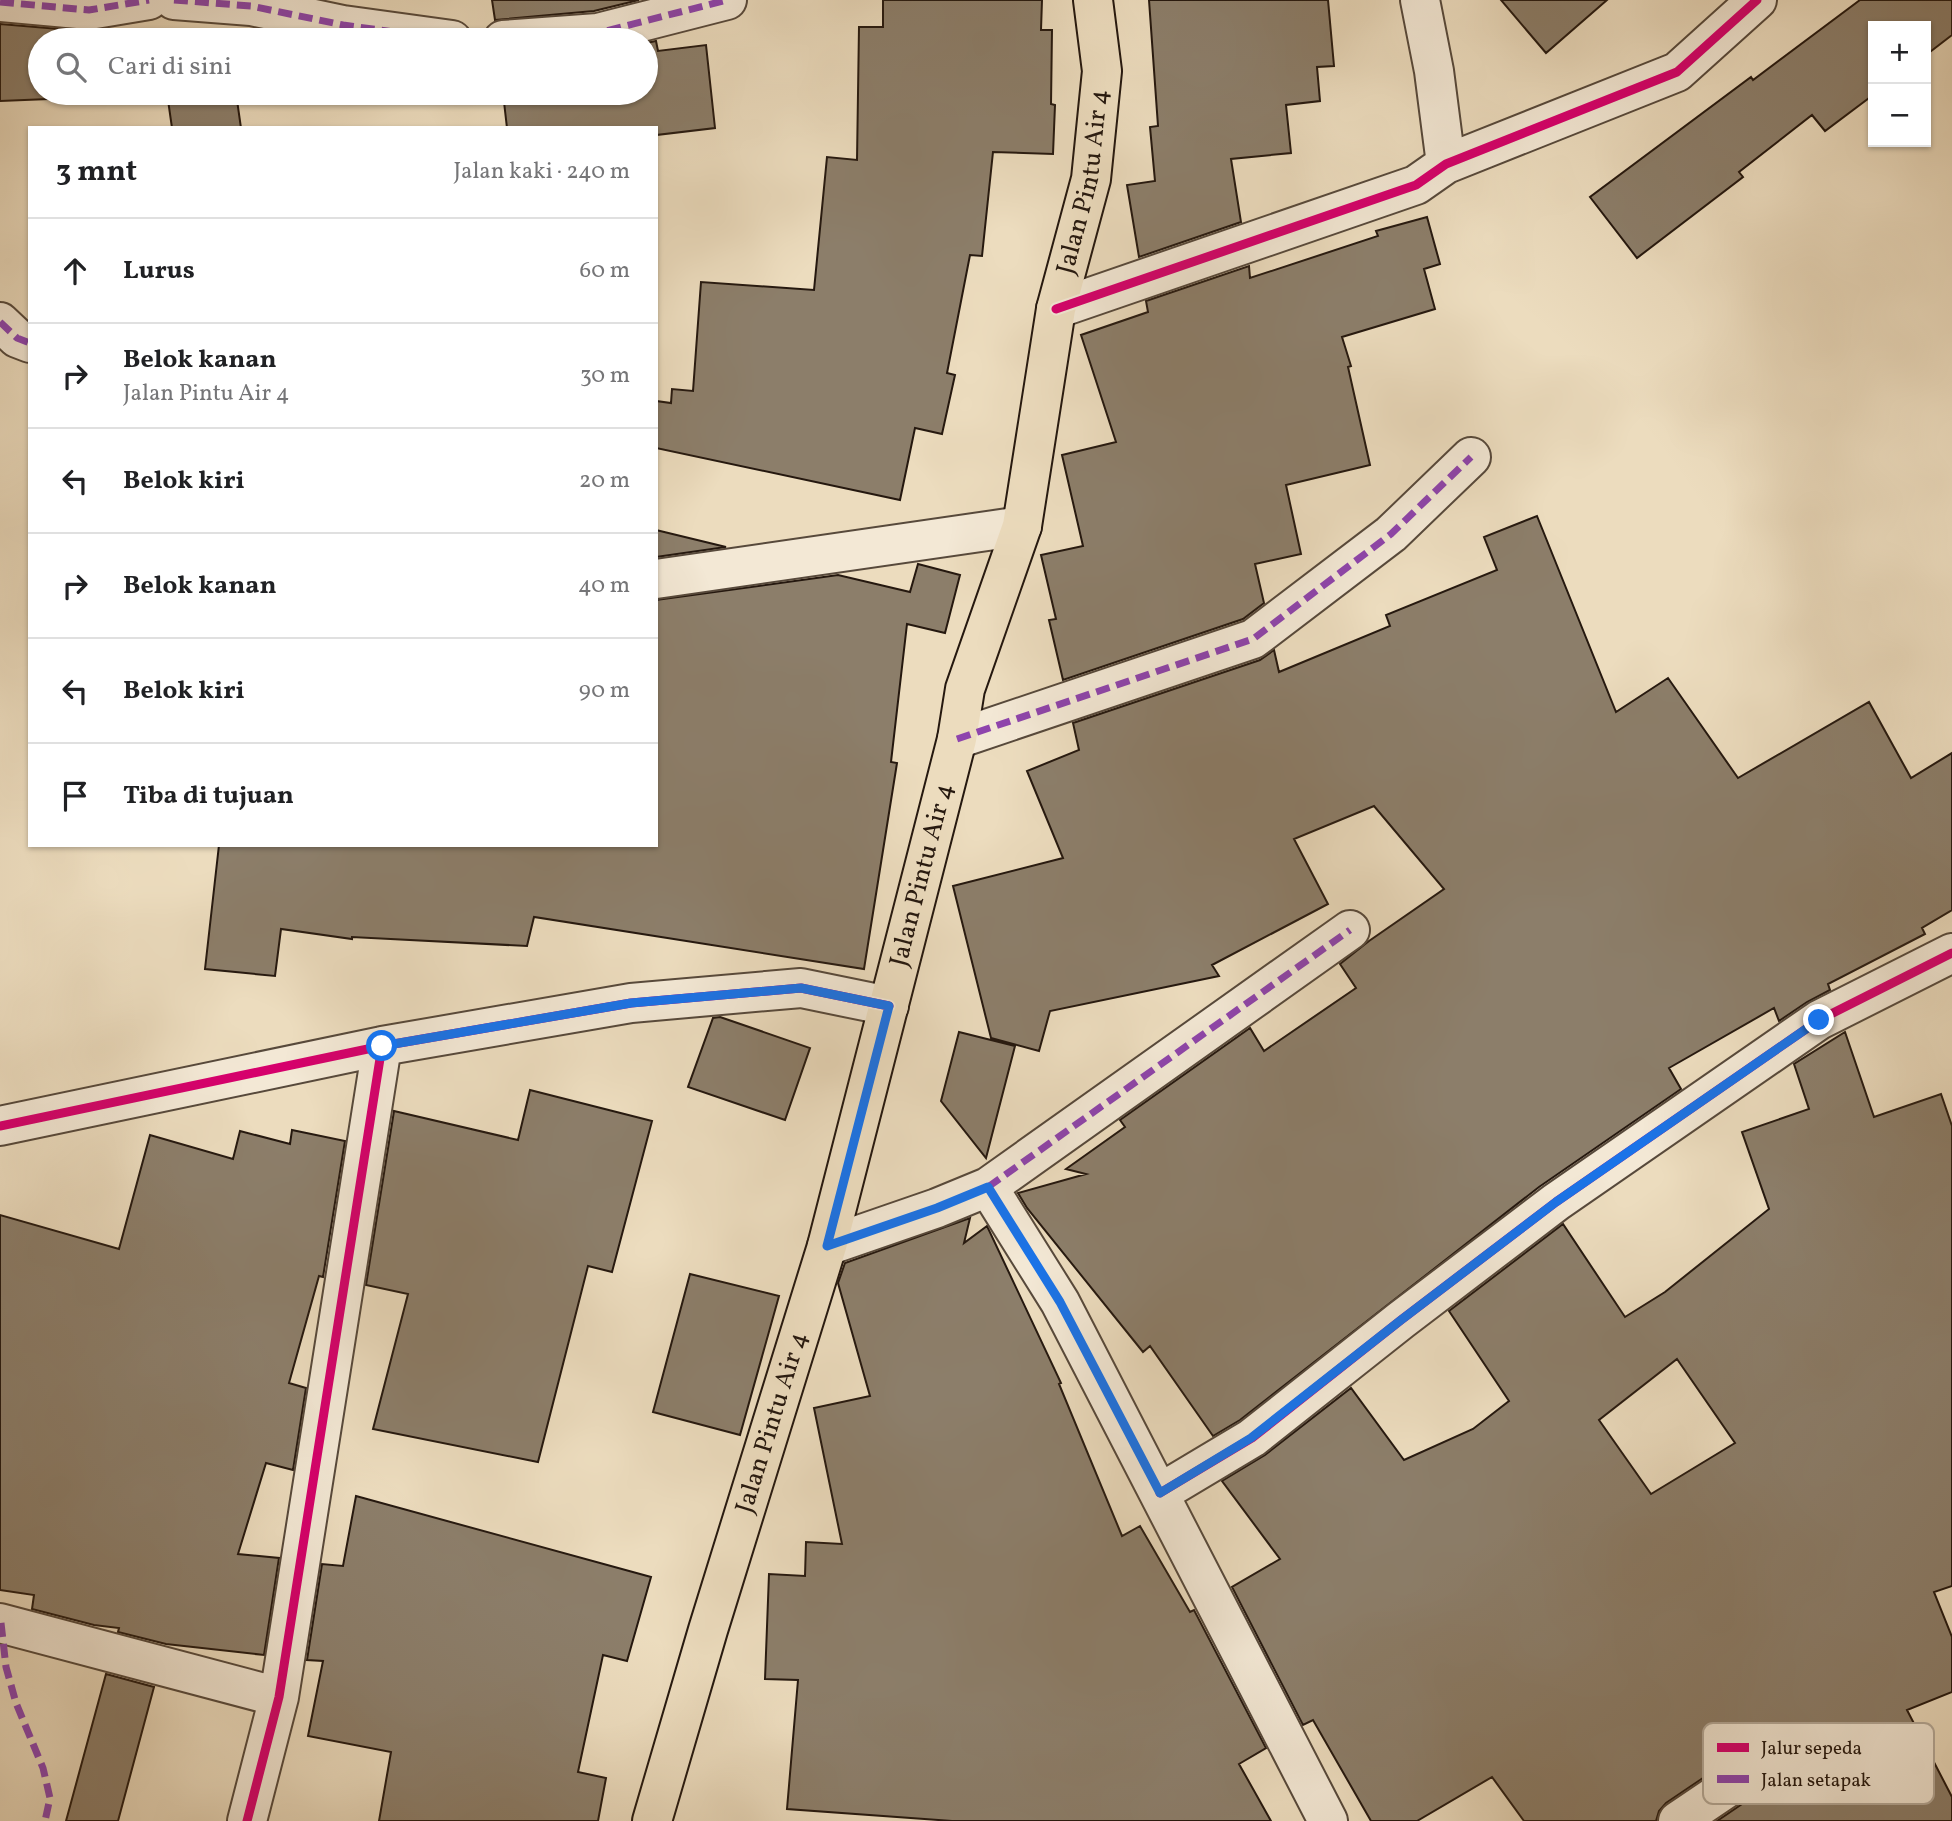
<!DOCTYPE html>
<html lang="id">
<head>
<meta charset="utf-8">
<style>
  body { margin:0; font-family:Vollkorn,serif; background:#f6f6f6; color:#202124 }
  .controls { position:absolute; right:21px; top:21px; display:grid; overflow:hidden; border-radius:0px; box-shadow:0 2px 5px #0004 }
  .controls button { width:63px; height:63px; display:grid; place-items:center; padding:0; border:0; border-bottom:2px solid #e0e0e0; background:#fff; color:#202124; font:35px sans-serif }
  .stop { position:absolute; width:21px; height:21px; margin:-16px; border:5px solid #1a73e8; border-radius:50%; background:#fff }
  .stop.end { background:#1a73e8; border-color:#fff; box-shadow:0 2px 7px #0008 }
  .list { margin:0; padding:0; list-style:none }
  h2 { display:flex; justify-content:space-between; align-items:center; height:91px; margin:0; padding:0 28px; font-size:30px }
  h2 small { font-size:23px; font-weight:400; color:#757577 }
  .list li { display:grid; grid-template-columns:46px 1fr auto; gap:21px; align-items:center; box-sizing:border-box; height:105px; padding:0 28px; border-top:2px solid #e0e0e0 }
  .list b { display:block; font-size:26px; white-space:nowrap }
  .list p { margin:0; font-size:23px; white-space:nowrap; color:#757577 }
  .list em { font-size:23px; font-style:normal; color:#757577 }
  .icon { flex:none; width:38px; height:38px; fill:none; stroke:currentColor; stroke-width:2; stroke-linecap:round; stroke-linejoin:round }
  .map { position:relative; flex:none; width:1952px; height:1821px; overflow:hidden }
  .search { position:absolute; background:#fff; box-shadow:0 2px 5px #0004; left:28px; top:28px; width:630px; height:77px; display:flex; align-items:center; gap:18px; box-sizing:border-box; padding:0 24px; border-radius:38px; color:#757577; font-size:26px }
  .panel { position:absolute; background:#fff; box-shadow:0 2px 5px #0004; left:28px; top:126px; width:630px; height:721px; border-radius:0px }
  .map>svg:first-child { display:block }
  .building { fill:#8c7e6a; stroke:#25180f; stroke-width:2; fill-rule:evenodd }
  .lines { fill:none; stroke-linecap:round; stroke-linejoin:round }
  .minor-casing { stroke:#57493b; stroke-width:42 }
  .major-casing { stroke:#25180f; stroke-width:42 }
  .minor { stroke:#f3e8d5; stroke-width:38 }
  .major { stroke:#ecdcbe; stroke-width:38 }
  .quiet { stroke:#8e44ad; stroke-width:7; stroke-dasharray:14 7; stroke-linecap:butt }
  .cycleway-casing { stroke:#f3e8d5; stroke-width:13 }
  .cycleway { stroke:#d6006c; stroke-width:9 }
  .route { stroke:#1a73e8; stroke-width:9 }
  .labels { text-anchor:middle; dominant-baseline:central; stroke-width:5; stroke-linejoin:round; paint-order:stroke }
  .street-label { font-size:26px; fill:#25180f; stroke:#f3e8d5 }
  .key { fill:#f3e8d5; stroke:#b5aa9a; stroke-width:2 }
  .key-label { font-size:19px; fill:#25180f }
</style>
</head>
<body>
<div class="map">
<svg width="1952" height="1821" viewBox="0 0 1952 1821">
  <rect width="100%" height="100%" fill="#ecdcbe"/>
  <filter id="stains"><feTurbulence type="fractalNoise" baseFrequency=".00286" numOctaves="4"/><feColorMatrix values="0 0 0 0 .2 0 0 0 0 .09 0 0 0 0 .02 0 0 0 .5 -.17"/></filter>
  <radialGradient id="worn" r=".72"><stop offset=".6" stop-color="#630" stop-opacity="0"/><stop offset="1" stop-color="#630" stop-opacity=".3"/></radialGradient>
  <path class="building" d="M492 0H639L594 11 495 20Z
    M883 0H1042L1041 30H1052L1051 104 1055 105 1053 154 993 152 982 256 970 255 947 373 955 375 942 434 915 428 900 500 656 448V401L671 403 672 389 693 391 701 282 814 290 827 157 857 160 859 27H883Z
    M1149 0H1328L1334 66 1317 67 1320 101 1286 105 1291 153 1231 159 1241 222 1139 257 1127 185 1155 181 1150 127 1158 126Z
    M1501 0H1607L1546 53Z
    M1860 0H1952V35L1926 55V26H1873V95L1825 131 1812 115 1739 172 1743 177 1637 258 1590 197 1751 77 1753 80Z
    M0 24 71 30V40H40V93H73V98L0 101Z
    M656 41 658 51 706 45 715 128 656 135V128H507L503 93H646V43Z
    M167 93H236L241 128H172Z
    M1427 217 1440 264 1424 269 1435 309 1342 337 1351 366 1348 367 1370 465 1286 485 1301 554 1255 564 1264 603 1243 619 1063 680 1049 620 1056 619 1041 555 1083 546 1062 455 1116 442 1081 335 1148 312 1146 301 1249 266 1250 278 1378 236 1376 231Z
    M1537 516 1616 712 1668 678 1738 778 1869 702 1911 778 1952 753V910L1922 928 1925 934 1828 984 1830 990 1807 1002 1779 1021 1774 1008 1669 1068 1681 1089 1539 1187 1240 1420 1213 1436 1150 1346 1143 1352 1027 1208 1018 1193 1086 1174 1066 1169 1125 1127 1120 1120 1250 1028 1264 1051 1356 988 1340 964 1369 941 1444 889 1374 806 1294 839 1328 904 1212 965 1219 976 1050 1011 1039 1051 991 1038 953 886 1063 858 1027 771 1079 750 1073 723 1260 660 1274 650 1279 672 1390 626 1386 615 1497 570 1484 537Z
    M656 530 726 547 656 557Z
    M918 564 960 575 945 633 907 624 891 762 897 763 864 969 534 917 527 946 352 937V939L281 929 275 976 205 969 219 845H656V600L838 575 910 592Z
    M720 1017 810 1048 785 1120 688 1087 713 1018Z
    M959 1032 1015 1046 986 1158 941 1101Z
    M1845 1032 1874 1117 1941 1094 1952 1126V1586L1934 1592 1952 1637V1692L1907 1710 1952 1797V1821H1717L1767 1787 1774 1779 1777 1768 1773 1757 1765 1750 1754 1747 1743 1751 1666 1803 1659 1811 1656 1821H1524L1492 1777 1417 1821H1371L1313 1720 1303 1725 1232 1587 1280 1559 1222 1481 1265 1455 1351 1388 1404 1460 1473 1429 1509 1401 1449 1311 1563 1224 1625 1317 1665 1292 1769 1209 1742 1132 1809 1109 1794 1064ZM1677 1359 1735 1443 1651 1494 1599 1420Z
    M530 1090 652 1121 612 1272 588 1266 538 1462 373 1429 408 1294 366 1285 394 1111 518 1140Z
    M292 1130 345 1141 323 1277 319 1276 289 1383 306 1388 293 1470 266 1463 238 1554 279 1558 264 1655 166 1644 118 1632 119 1628 94 1625 32 1609 34 1595 0 1590V1215L119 1249 150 1135 233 1159 240 1131 290 1144Z
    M970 1218 964 1243 987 1226 1061 1383 1059 1384 1122 1536 1140 1526 1190 1612 1194 1610 1266 1748 1239 1764 1271 1821H952L787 1809 798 1680 765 1679 769 1574 805 1576 806 1542 842 1544 814 1408 870 1396 838 1283 845 1263Z
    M690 1274 779 1296 740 1435 653 1412Z
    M356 1496 651 1577 627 1661 603 1655 578 1772 606 1778 598 1821H379L391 1752 308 1736 323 1661 307 1660 322 1564 343 1566Z
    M106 1674 154 1687 118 1821H66Z"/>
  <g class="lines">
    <g class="minor-casing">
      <path id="minor" d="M174 0 251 6 343 25 452 40
        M1420 0 1434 71 1446 164
        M0 2 89 10 149 0
        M503 40 598 33 727 0
        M1056 309 1416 185 1446 164 1677 72 1757 0
        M0 322 17 338 30 343
        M656 579 1022 526
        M957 739 1253 639 1391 534 1471 457
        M0 1126 382 1046 631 1003 801 988 889 1006
        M988 1187 1350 930
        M827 1246 937 1208 988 1187 1060 1302 1328 1821
        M1160 1493 1252 1438 1401 1320 1556 1202 1819 1020 1952 953
        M0 1623 279 1697
        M247 1821 279 1697 382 1046
        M1678 1821 1755 1769"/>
    </g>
    <g class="major-casing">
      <g id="major">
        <path id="s1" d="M652 1821 708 1630 827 1246 957 739 965 689 1022 526 1056 309 1091 179 1102 71 1093 0"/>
      </g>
    </g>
    <use href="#minor" class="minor"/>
    <use href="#major" class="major"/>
    <path class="quiet" d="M174 0 251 6 343 25 452 40
      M0 2 89 10 149 0
      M503 40 598 33 727 0
      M0 322 17 338 30 343
      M957 739 1253 639 1391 534 1471 457
      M988 1187 1350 930
      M1 1623 6 1667 16 1703 43 1768 50 1798 45 1821"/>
    <g class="cycleway-casing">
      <path id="cycleway" d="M1056 309 1416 185 1446 164 1677 72 1757 0
        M0 1126 382 1046 631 1003 801 988 889 1006
        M1160 1493 1252 1438 1401 1320 1556 1202 1819 1020 1952 953
        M247 1821 279 1697 382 1046"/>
    </g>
    <use href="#cycleway" class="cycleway"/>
  </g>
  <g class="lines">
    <path class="route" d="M382 1046 631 1003 801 988 889 1006 827 1246 937 1208 988 1187 1060 1302 1160 1493 1251 1438 1401 1320 1556 1202 1819 1020"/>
  </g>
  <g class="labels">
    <g class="street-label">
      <text stroke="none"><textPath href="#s1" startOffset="1698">Jalan Pintu Air 4</textPath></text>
      <text stroke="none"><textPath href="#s1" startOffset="984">Jalan Pintu Air 4</textPath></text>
      <text stroke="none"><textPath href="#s1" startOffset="416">Jalan Pintu Air 4</textPath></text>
    </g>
  </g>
  <rect x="1703" y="1723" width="231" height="81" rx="10" class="key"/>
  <rect x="1717" y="1743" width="32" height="9" fill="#d6006c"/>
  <rect x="1717" y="1775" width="32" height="8" fill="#8e44ad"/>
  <g class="key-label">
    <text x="1761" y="1754">Jalur sepeda</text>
    <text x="1761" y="1786">Jalan setapak</text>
  </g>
  <rect width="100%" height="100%" filter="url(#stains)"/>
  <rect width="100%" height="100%" fill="url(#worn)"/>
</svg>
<div class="controls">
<button>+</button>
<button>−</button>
</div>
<div class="stop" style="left:382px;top:1046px"></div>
<div class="stop end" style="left:1819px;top:1020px"></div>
<div class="search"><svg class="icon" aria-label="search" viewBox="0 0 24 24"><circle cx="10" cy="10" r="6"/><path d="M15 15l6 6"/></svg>Cari di sini</div>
<section class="panel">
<h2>3 mnt<small>Jalan kaki · 240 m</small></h2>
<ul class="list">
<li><svg class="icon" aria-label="ahead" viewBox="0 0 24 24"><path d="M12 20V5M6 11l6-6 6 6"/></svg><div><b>Lurus</b></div><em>60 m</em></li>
<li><svg class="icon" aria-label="right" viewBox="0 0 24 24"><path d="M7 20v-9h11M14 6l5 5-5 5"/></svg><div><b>Belok kanan</b><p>Jalan Pintu Air 4</p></div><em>30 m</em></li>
<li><svg class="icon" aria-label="left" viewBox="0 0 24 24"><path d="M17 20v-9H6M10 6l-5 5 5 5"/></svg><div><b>Belok kiri</b></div><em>20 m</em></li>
<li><svg class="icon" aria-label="right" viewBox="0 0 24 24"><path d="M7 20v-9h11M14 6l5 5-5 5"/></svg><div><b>Belok kanan</b></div><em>40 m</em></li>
<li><svg class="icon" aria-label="left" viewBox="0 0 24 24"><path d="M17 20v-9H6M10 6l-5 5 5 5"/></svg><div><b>Belok kiri</b></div><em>90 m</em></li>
<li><svg class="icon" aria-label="arrive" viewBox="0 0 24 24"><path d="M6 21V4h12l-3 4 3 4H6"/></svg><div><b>Tiba di tujuan</b></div></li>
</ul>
</section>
</div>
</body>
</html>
